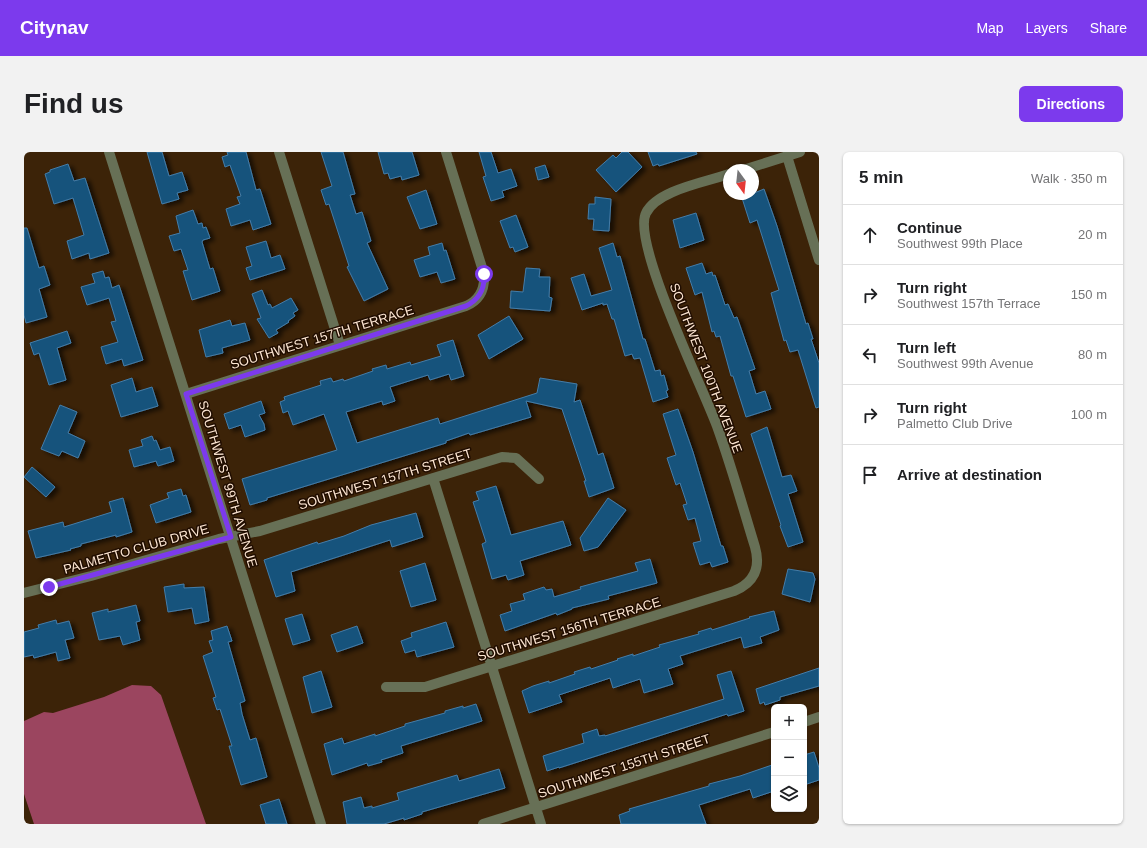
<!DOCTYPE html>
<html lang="en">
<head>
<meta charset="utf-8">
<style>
  body { margin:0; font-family:Helvetica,sans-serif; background:#f2f2f2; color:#202124 }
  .controls { position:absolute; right:12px; bottom:12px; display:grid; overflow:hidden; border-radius:6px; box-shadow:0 1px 3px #0004 }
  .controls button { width:36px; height:36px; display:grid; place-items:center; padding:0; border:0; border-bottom:1px solid #e0e0e0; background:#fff; color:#202124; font:20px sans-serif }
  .compass { position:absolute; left:699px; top:12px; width:36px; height:36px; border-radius:50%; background:#fff; box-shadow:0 1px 3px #0004; rotate:165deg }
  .stop { position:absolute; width:12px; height:12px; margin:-9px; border:3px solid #7c3aed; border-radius:50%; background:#fff }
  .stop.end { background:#7c3aed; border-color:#fff; box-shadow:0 1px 4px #0008 }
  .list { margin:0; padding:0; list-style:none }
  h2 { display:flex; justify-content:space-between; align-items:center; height:52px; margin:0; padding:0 16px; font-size:17px }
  h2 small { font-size:13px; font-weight:400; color:#757577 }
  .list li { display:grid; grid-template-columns:26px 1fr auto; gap:12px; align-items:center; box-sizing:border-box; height:60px; padding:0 16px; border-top:1px solid #e0e0e0 }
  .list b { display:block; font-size:15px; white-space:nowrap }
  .list p { margin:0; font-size:13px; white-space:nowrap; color:#757577 }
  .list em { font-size:13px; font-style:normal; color:#757577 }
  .icon { flex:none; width:22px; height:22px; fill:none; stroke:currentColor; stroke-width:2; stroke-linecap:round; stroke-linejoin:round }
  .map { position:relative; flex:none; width:795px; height:672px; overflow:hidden; border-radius:6px }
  header { display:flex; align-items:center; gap:24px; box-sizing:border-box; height:56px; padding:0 20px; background:#7c3aed; color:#fff }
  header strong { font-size:19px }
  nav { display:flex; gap:22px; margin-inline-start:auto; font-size:14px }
  .intro { display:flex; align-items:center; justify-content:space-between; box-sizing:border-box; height:96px; padding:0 24px }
  h1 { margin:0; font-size:28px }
  .button { padding:10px 18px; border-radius:6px; background:#7c3aed; color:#fff; font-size:14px; font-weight:700 }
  main { display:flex; gap:24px; padding:0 24px }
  aside { flex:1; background:#fff; border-radius:6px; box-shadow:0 1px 3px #0004 }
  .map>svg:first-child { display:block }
  .water { fill:#9b455f }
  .building { fill:#15527c; stroke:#447da9; filter:url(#shadow) }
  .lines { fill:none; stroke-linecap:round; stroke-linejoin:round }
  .street { stroke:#677056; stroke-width:10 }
  .route { stroke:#7c3aed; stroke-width:5 }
  .labels { text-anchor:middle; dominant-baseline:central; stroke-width:3; stroke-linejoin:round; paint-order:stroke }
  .street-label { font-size:13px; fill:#fde6d2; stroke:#200d00 }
</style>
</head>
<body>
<header>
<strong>Citynav</strong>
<nav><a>Map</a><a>Layers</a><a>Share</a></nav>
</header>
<div class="intro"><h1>Find us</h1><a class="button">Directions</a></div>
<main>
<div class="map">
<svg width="795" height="672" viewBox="0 0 795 672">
  <defs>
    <filter id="shadow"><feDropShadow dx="4.5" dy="2.5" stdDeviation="2" flood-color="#0009"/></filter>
  </defs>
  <rect width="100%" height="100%" fill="#3c2308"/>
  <path class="water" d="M108 533 127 534 137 543 182 672H10L0 642V569L20 560 29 561 80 545Z"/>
  <path class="building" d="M123 0H138L145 24 158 20 164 38 153 41 155 47 138 52Z
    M203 0H222L232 38 236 37 247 72 229 78 226 68 207 74 202 57 216 52 213 45 217 44 206 13 201 15 198 5 204 3Z
    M297 0H319L331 42 326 43 332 62 338 60 347 89 343 91 364 137 340 149 323 115 325 114 305 52 302 53 297 38 308 34Z
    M354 0H388L395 23 378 28 377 24 366 27 364 21 360 22Z
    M455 0H467L474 21 487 17 493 34 478 39 480 45 467 49 459 25 462 24Z
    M598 0H604L618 15 592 40 572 18 589 3 592 6Z
    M624 0H672L673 2 635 14 634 12 629 14Z
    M44 12 50 29 61 26 85 101 66 107 65 101 48 107 43 89 60 83 49 46 30 52 21 22 26 20V18Z
    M521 13 525 25 514 28 511 16Z
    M740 37 753 74 782 172 784 171 789 187H787L795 211V255L792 256 774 198 766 200 762 188 760 189 747 141 755 138 733 68 726 71 718 46Z
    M402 38 413 72 396 77 383 45Z
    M571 45 587 47 585 79 569 78 570 67H564L565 52H571Z
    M169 58 174 72 178 71 179 76 182 75 186 86 179 88 178 90 186 117 189 116 196 139 168 148 159 119 164 118 157 97 150 99 145 84 156 81 152 64Z
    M672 61 680 88 656 96 649 68Z
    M492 63 504 95 491 100 489 95 486 96 476 69Z
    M0 76H3L15 116 20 114 26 133 15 137 23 165 2 171 0 163Z
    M242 89 247 106 256 103 261 117 226 128 222 116 228 114 222 95Z
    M418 91 420 99 422 98 431 127 417 131 413 120 396 125 390 108 406 103 404 95Z
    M589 91 593 105 596 104 619 187H621L631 219 636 218 637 224 640 223 644 238 642 239 644 245 629 250 616 206 610 207 608 202 601 204 590 167H588L583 152 579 153V151L558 158 547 126 560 122 567 144 588 138 575 96Z
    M678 111 682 122 688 120 689 124 691 123 701 153 704 152 710 166 713 165 731 217 725 219 732 242 741 239 747 257 722 265 709 224H707L696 184 692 185 690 179 688 180 678 140 671 143 662 116Z
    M502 116 516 117 515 125H526L525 145 528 146 526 159 486 156 487 139 499 140Z
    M79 119 81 126 85 125 88 136 95 133 119 208 100 214 98 207 82 212 77 195 94 190 87 170 92 169 85 146 63 153 57 135 71 131 68 122Z
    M238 138 244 153 246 152 248 156 267 146 274 158 269 161 271 164 264 169 265 170 252 178 254 181 245 186 233 167 237 166 228 142Z
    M485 164 499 187 465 207 454 183Z
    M206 168 208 174 221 171 226 188 198 196 199 201 182 205 175 178Z
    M43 179 47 191 33 196 42 228 25 233 15 201 10 203 6 191Z
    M429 188 440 224 427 228 425 222 406 228 404 223 366 235 371 249 359 253 358 249 322 260 333 291 414 266 416 272 513 241 516 226 553 232 550 250 556 248 574 303 579 301 590 336 565 345 560 329H562L538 257 502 249 507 265 446 283 445 281 422 289V291L243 346V348L226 353 218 327 313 298 300 262 269 273 264 259 259 261 256 250 261 248 260 245 297 233 296 229 307 226 309 230 319 227 320 229 349 219 348 217 362 213 363 217 386 210 387 213 417 204 413 193Z
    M108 226 112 240 128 235 134 254 97 265 87 233Z
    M237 249 241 261 235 263 240 272 241 278 221 285 217 273 205 277 200 262Z
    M36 253 53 260 44 281 61 289 54 306 38 299 35 304 17 297Z
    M654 257 669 300 697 394H699L704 410 688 415 686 410 676 413 669 391 677 389 671 366 664 368 659 353 663 352 656 331 652 333 643 306 652 303 639 262Z
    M743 275 758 325 767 323 773 339 764 342 779 390 764 395 756 374 757 373 727 282Z
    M128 284 130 289 132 288 136 298 146 295 150 309 134 314 132 309 110 315 105 298 119 294 117 288Z
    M8 315 31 335 22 345 0 325Z
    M472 334 487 383 539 369 547 393 496 409 500 423 484 428 482 423 468 427 458 392 462 390 449 350 455 348 452 340Z
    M157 337 159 344 162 343 167 360 132 371 126 353 145 346 143 341Z
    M99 346 108 380 92 385V383L57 392V394L46 397 47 398 12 406 4 379 39 370 40 375 88 360 85 350Z
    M584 346 602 358 574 395 560 399 556 386Z
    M392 361 399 385 368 395 366 388 267 420 271 439 252 445 240 408 293 390 294 392 320 384 347 373Z
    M626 407 633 431 584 444 585 447 548 456V457L533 463 532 461 481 479 476 463 488 459 486 452 501 448 499 442 520 435 522 438 528 437 530 445 557 437 556 435 614 419 611 411Z
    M401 411 412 448 387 455 376 419Z
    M764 417 789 421 791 427 786 450 758 442Z
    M160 432V436L180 435 185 469 171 472 168 456 144 460 140 435Z
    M112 453 116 469 112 470 116 488 99 493 96 484 75 488 68 461 84 457V460Z
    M750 459 755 478 736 485 738 491 720 496 717 485 656 504 659 512 644 517 649 532 620 541 616 527 589 536 586 526 535 543 538 550 505 561 498 539 509 534 525 529V531L551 522 550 520 566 515 567 517 594 508 593 507 609 502V504L636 495 635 493 675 482 674 480 687 476 688 478 726 466 725 465Z
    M278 462 286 488 269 493 261 467Z
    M32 468 33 472 45 469 50 486 41 488 46 506 34 509 32 500 10 506 9 503 0 505V480L15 476 14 473Z
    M422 470 430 495 393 505 391 498 381 501 377 489 388 485 387 481Z
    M203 474 208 489 204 490 221 549 216 551 218 562 226 588 232 586 243 625 217 633 205 594H208L196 557 193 558 189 546 192 545 179 504 189 500 185 489 189 488 187 479Z
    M333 474 339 491 313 500 307 483Z
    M795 516V534L756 545V548L741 553 740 550 736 552 732 537Z
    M297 519 308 555 288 561 279 525Z
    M707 519 720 559 704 564 703 562 535 616V615L523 619 519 604 560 591 558 582 573 577 575 584 581 583V584L700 547 693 523Z
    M452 552 458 569 377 594 379 601 357 608 358 610 344 614 343 611 308 623 300 592 318 586 320 592 351 582V584L381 574V572L421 561V559L439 554V556Z
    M790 600 795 616V628L780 633V603Z
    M748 613 750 619V639L729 646 726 637 675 653 682 672H597L595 663 606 659 605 657 685 634V632L716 624Z
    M475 617 481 636 398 660V662L380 668V666L360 672H323L319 650 337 645 340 656 348 654V656L375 648 373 641 433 623 435 629Z
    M255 647 263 672H242L236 653Z"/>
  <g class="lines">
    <path class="street" d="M85 0 297 672
      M255 0 316 193
      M763 4 795 108
      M719 18 776 0
      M162 242 442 154C456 148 461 136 460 122L422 0
      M409 326 517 672
      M0 441 67 424 195 387 236 379 478 305 492 306 515 327
      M362 535H401L710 439C730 431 737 416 731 395 719 356 708 316 694 277 681 240 607 90 622 61 633 38 682 30 705 22
      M780 570 795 565
      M459 672 750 580"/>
  </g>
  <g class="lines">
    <path class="route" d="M25 435 207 385 162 242 442 154C456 147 461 136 460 122"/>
  </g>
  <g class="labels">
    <g class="street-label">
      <text transform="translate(298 185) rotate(-17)">SOUTHWEST 157TH TERRACE</text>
      <text transform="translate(682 216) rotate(69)">SOUTHWEST 100TH AVENUE</text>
      <text transform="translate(361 327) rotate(-17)">SOUTHWEST 157TH STREET</text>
      <text transform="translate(204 332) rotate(73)">SOUTHWEST 99TH AVENUE</text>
      <text transform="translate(112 397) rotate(-16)">PALMETTO CLUB DRIVE</text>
      <text transform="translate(545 477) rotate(-17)">SOUTHWEST 156TH TERRACE</text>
      <text transform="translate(600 614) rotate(-18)">SOUTHWEST 155TH STREET</text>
    </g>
  </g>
</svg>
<div class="controls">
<button>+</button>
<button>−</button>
<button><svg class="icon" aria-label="layers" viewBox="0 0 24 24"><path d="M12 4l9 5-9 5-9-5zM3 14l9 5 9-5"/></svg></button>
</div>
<svg class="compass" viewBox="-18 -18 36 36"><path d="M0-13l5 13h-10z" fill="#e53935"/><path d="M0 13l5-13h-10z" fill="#757577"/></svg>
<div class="stop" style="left:460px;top:122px"></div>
<div class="stop end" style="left:25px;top:435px"></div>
</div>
<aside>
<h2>5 min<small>Walk · 350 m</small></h2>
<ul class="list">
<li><svg class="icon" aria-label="ahead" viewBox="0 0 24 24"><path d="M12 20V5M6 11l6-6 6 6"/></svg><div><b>Continue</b><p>Southwest 99th Place</p></div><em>20 m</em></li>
<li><svg class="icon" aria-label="right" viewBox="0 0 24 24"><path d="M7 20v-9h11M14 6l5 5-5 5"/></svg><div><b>Turn right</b><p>Southwest 157th Terrace</p></div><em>150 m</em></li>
<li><svg class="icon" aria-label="left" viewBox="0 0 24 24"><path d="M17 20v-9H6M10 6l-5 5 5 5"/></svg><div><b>Turn left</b><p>Southwest 99th Avenue</p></div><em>80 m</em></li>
<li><svg class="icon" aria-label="right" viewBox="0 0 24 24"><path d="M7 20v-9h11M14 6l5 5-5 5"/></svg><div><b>Turn right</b><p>Palmetto Club Drive</p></div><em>100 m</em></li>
<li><svg class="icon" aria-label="arrive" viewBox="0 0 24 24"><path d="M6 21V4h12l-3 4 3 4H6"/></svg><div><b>Arrive at destination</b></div></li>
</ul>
</aside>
</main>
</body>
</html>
